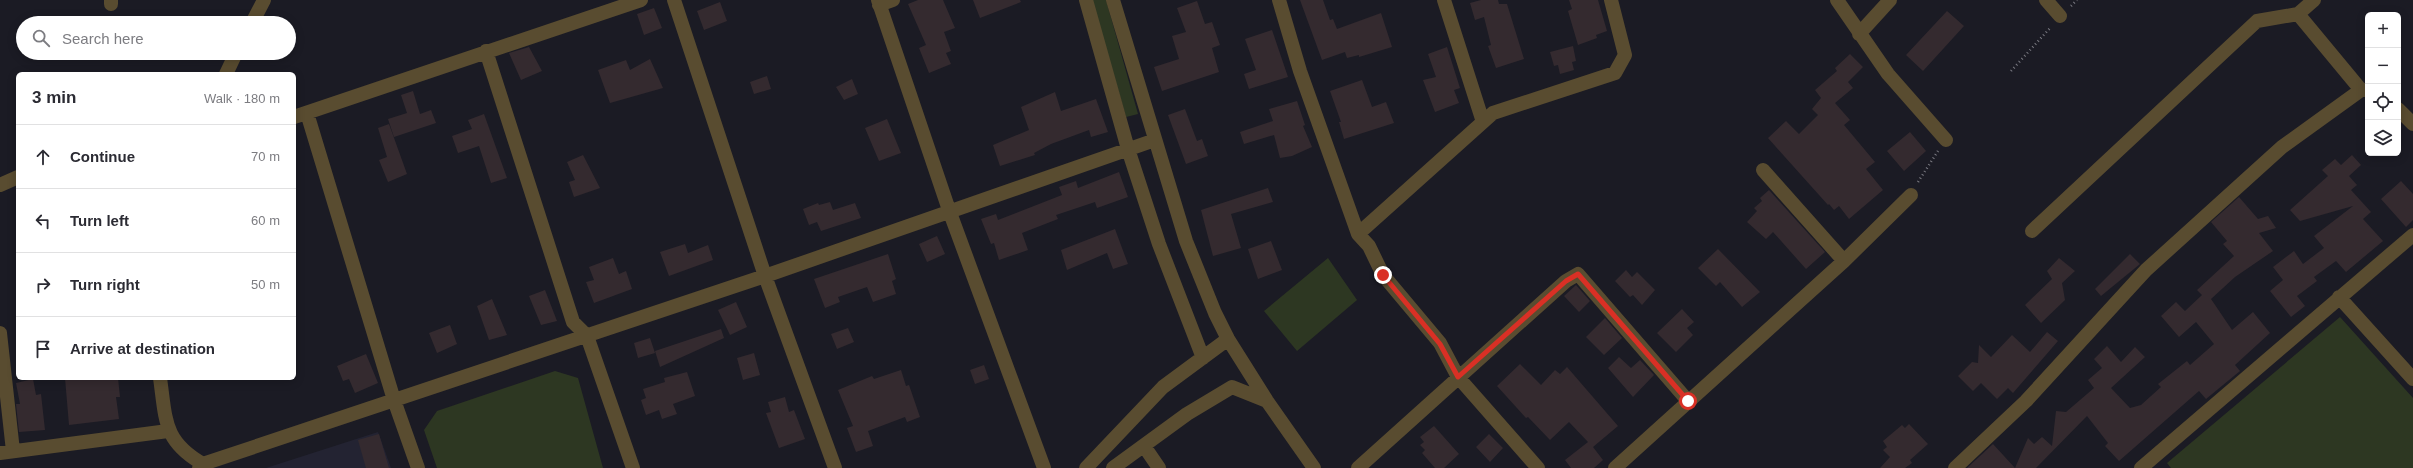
<!DOCTYPE html>
<html lang="en">
<head>
<meta charset="utf-8">
<style>
  body { margin:0; font-family:Arial,sans-serif; background:#f7f7f7; color:#2b2b33 }
  .controls { position:absolute; right:12px; top:12px; display:grid; overflow:hidden; border-radius:6px; box-shadow:0 2px 10px #0003 }
  .controls button { width:36px; height:36px; display:grid; place-items:center; padding:0; border:0; border-bottom:1px solid #e1e1e2; background:#fff; color:#2b2b33; font:20px sans-serif }
  .stop { position:absolute; width:12px; height:12px; margin:-9px; border:3px solid #d93025; border-radius:50%; background:#fff }
  .stop.end { background:#d93025; border-color:#fff; box-shadow:0 1px 4px #0008 }
  .list { margin:0; padding:0; list-style:none }
  h2 { display:flex; justify-content:space-between; align-items:center; height:52px; margin:0; padding:0 16px; font-size:17px }
  h2 small { font-size:13px; font-weight:400; color:#7c7c81 }
  .list li { display:grid; grid-template-columns:26px 1fr auto; gap:12px; align-items:center; box-sizing:border-box; height:64px; padding:0 16px; border-top:1px solid #e1e1e2 }
  .list b { display:block; font-size:15px; white-space:nowrap }
  .list em { font-size:13px; font-style:normal; color:#7c7c81 }
  .icon { flex:none; width:22px; height:22px; fill:none; stroke:currentColor; stroke-width:2; stroke-linecap:round; stroke-linejoin:round }
  .map { position:relative; flex:none; width:2413px; height:468px; overflow:hidden }
  .search { position:absolute; background:#fff; box-shadow:0 2px 10px #0003; left:16px; top:16px; width:280px; height:44px; display:flex; align-items:center; gap:10px; box-sizing:border-box; padding:0 14px; border-radius:22px; color:#7c7c81; font-size:15px }
  .panel { position:absolute; background:#fff; box-shadow:0 2px 10px #0003; left:16px; top:72px; width:280px; height:308px; border-radius:6px }
  .map>svg:first-child { display:block }
  .built { fill:#232332 }
  .green { fill:#2d3722 }
  .building { fill:#342a2f }
  .lines { fill:none; stroke-linecap:round; stroke-linejoin:round }
  .path { stroke:#7a7a82; stroke-width:2.5; stroke-dasharray:1 3; stroke-linecap:butt }
  .street { stroke:#594c30; stroke-width:14 }
  .route { stroke:#d93025; stroke-width:5 }
</style>
</head>
<body>
<div class="map">
<svg width="2413" height="468" viewBox="0 0 2413 468">
  <rect width="100%" height="100%" fill="#1b1b24"/>
  <path class="built" d="M378 432 391 468H266Z"/>
  <path class="green" d="M1092 0H1106L1138 114 1126 117Z
    M1328 258 1357 300 1297 351 1264 311Z
    M2340 317 2413 398V468H2171L2167 463Z
    M555 371 578 378 603 468H437L424 430 437 411Z"/>
  <path class="building" d="M918 0H943L955 28 944 32 951 51 946 53 951 64 929 73 919 48 926 45 908 4Z
    M973 0H1020L1021 2 980 18Z
    M1300 0H1323L1330 20 1333 19 1337 29 1381 13 1392 47 1359 57V55L1347 58 1345 52 1322 60Z
    M1481 0H1498L1499 4H1507L1524 59 1496 68 1488 46 1491 45 1484 17 1475 20 1470 3Z
    M1569 0H1598L1607 31 1596 35 1597 38 1578 45 1568 11 1572 9Z
    M1197 1 1205 24 1212 22 1220 45 1212 48 1219 72 1162 91 1154 67 1179 59 1172 36 1186 32 1177 8Z
    M720 2 727 21 704 30 697 11Z
    M654 8 662 28 644 35 637 14Z
    M1947 11 1964 26 1923 71 1906 55Z
    M1272 30 1288 77 1249 89 1244 74 1256 70 1245 39Z
    M1573 46 1576 61 1572 62 1574 70 1560 74 1558 65 1554 66 1550 52Z
    M529 47 542 71 521 80 509 53Z
    M1447 47 1460 88 1454 90 1459 103 1435 112 1423 80 1436 77 1428 54Z
    M1850 54 1863 67 1848 82 1853 88 1835 103 1850 120 1844 125 1875 162 1866 169 1883 190 1849 219 1839 206 1834 210 1829 204 1828 205 1768 138 1786 121 1799 134 1818 115 1812 109 1821 98 1815 90 1837 71 1835 68Z
    M650 59 663 88 610 103 598 70 626 60 630 70Z
    M767 76 771 89 754 94 750 82Z
    M852 79 858 94 844 100 836 87Z
    M1362 80 1372 107 1386 102 1394 123 1344 139 1339 122H1341L1330 91Z
    M413 91 420 114 431 110 436 123 394 137 388 119 407 113 401 95Z
    M1055 92 1061 111 1096 99 1108 132 1091 137 1089 130 1051 144 1034 153 1035 155 1000 166 993 145 1029 130 1021 107Z
    M1297 101 1305 125 1303 126 1312 147 1292 156 1280 158 1274 135 1244 144 1240 132 1273 121 1269 109Z
    M1185 109 1197 141 1202 139 1208 156 1186 164 1168 115Z
    M484 114 507 178 491 183 479 146 458 153 452 136 472 129 468 120Z
    M887 119 901 153 879 161 865 128Z
    M389 124 407 174 388 182 379 160 387 157 378 128Z
    M1910 132 1926 151 1904 171 1887 151Z
    M583 155 600 188 574 197 569 182 575 180 567 162Z
    M2352 155 2361 165 2349 176 2357 185 2351 190 2371 212 2363 219 2383 241 2346 272 2336 261 2314 277 2317 281 2297 296 2305 306 2291 317 2270 291 2283 280 2273 267 2294 251 2303 264 2324 248 2314 236 2353 206 2300 221 2290 210 2328 176 2322 170 2335 159 2341 165Z
    M1119 172 1128 197 1097 208 1095 202 1056 215 1058 219 1022 233 1028 250 999 260 994 243 991 244 981 219 996 214 998 220 1062 195 1059 187 1076 181 1078 188Z
    M2401 181 2413 194V220L2406 227 2381 199Z
    M1268 188 1273 202 1231 214 1241 248 1213 256 1201 210Z
    M1769 190 1825 252 1806 269 1773 232 1766 239 1747 222 1757 211 1754 208 1762 201 1760 198Z
    M2239 197 2258 219 2268 216 2276 228 2259 233 2273 251 2235 277 2211 299 2232 330 2253 312 2270 333 2235 365 2240 371 2206 399 2199 391 2119 461 2105 446 2108 443 2087 416 2036 468H1967L1993 444 2015 468 2028 438 2034 444 2042 437 2052 446 2056 411 2066 412 2094 388 2088 380 2102 368 2094 359 2107 346 2121 362 2135 347 2145 357 2111 388 2130 408 2141 405 2161 387 2158 384 2187 361 2190 365 2214 344 2196 322 2179 337 2161 316 2176 302 2185 311 2202 295 2197 290 2234 256 2223 244 2227 241 2211 222Z
    M830 202 833 210 855 203 861 218 821 231 817 222 809 225 803 209 818 203 819 205Z
    M1115 229 1128 264 1113 269 1107 253 1067 270 1061 250Z
    M937 236 945 254 927 262 919 244Z
    M1271 241 1282 270 1258 279 1248 249Z
    M685 244 688 253 708 245 713 260 669 276 660 252Z
    M1718 249 1760 292 1742 307 1720 282 1716 286 1698 268Z
    M888 254 896 279 892 281 896 294 873 302 867 287 838 297 840 302 825 308 814 279Z
    M2130 254 2140 264 2101 296 2095 289Z
    M613 258 619 274 626 271 632 289 594 303 586 282 594 280 589 267Z
    M2059 258 2075 271 2062 283 2065 300 2041 323 2025 305 2052 279 2047 271Z
    M1626 270 1632 277 1637 272 1655 290 1642 305 1633 295 1630 297 1615 281Z
    M1576 285 1590 301 1579 312 1564 296Z
    M545 290 557 321 541 325 529 296Z
    M492 299 507 335 489 340 477 306Z
    M736 302 747 327 730 335 718 310Z
    M1682 309 1694 322 1687 328 1693 335 1676 352 1657 333Z
    M1605 318 1622 338 1604 355 1586 337Z
    M450 325 457 344 437 353 429 333Z
    M848 328 854 342 837 349 831 334Z
    M721 329 724 338 660 367 655 351Z
    M2047 332 2058 341 2013 393 2008 388 1997 399 1981 383 1973 391 1958 376 1972 362 1978 363 1979 345 1991 357 2012 335 2030 352Z
    M650 338 655 353 638 358 634 343Z
    M754 353 760 375 743 380 737 358Z
    M366 354 378 383 355 393 349 379 343 381 337 366Z
    M1619 357 1631 368 1640 360 1654 375 1633 397 1608 368Z
    M1520 364 1541 385 1555 370 1560 374 1567 367 1618 426 1593 447 1603 460 1594 468H1571L1565 460 1588 442 1569 422 1550 440 1528 417 1526 418 1497 386Z
    M984 365 989 379 975 384 970 370Z
    M901 370 906 386 909 385 920 417 907 422 905 417 868 431 873 446 856 452 847 428 853 426 838 390 872 376 874 379Z
    M687 372 695 396 673 404 677 414 662 419 659 410 646 415 641 400 646 398 643 389 665 382 664 378Z
    M65 378H118L120 397H116L119 419 69 425Z
    M33 379 36 395 41 394 45 430 19 432 16 404H20L16 383Z
    M785 397 789 412 794 410 805 439 779 448 766 413 771 412 768 402Z
    M1909 424 1928 444 1910 460 1912 463 1905 468H1880L1890 457 1883 450 1887 447 1883 441 1902 425 1905 428Z
    M1434 426 1459 454 1444 468H1435L1422 453 1425 450 1420 445 1424 442 1420 437Z
    M379 434 389 468H366L358 440Z
    M1489 434 1503 448 1490 462 1476 447Z"/>
  <g class="lines">
    <path class="path" d="M2071 6 2077 0
      M2011 71 2051 27
      M1918 182 1938 151"/>
    <path class="street" d="M674 0 765 276 835 468
      M878 0 949 210 1044 468
      M1086 0 1128 149 1159 244 1203 358
      M1113 0 1186 241 1215 313 1228 339 1267 401 1314 468
      M1279 0 1300 71 1358 234 1369 246 1383 275 1440 343 1458 377 1538 468
      M1444 0 1483 122
      M1837 0 1888 74 1946 140
      M2046 0 2060 16
      M111 4V0
      M879 5 893 0
      M2298 14 2361 90H2368
      M252 23 264 0
      M1859 34 1890 0
      M486 51 573 322 587 336 633 468
      M226 74 236 53
      M2398 109 2413 124
      M307 113 394 400 418 468
      M294 117 641 0
      M1763 170 1844 261
      M0 185 18 177
      M2032 231 2257 21 2298 14 2314 0
      M1358 234 1493 113 1615 73 1625 55 1611 0
      M2339 297 2413 379
      M0 333 13 451
      M160 378C166 420 163 441 203 464
      M1144 446 1159 468
      M0 453 168 431
      M199 468 203 464 765 276 1155 140
      M1086 468 1163 387 1228 339
      M1113 468 1187 414 1232 387 1267 401
      M1358 468 1566 281 1578 274 1688 401
      M1615 468 1844 261 1911 195
      M1955 468 2026 401 2146 270 2282 147 2361 90
      M2141 468 2413 235"/>
  </g>
  <g class="lines">
    <path class="route" d="M1383 275 1440 344 1458 377 1566 281 1578 274 1688 401"/>
  </g>
</svg>
<div class="controls">
<button>+</button>
<button>−</button>
<button><svg class="icon" aria-label="locate" viewBox="0 0 24 24"><circle cx="12" cy="12" r="6"/><path d="M12 2v4M12 18v4M2 12h4M18 12h4"/></svg></button>
<button><svg class="icon" aria-label="layers" viewBox="0 0 24 24"><path d="M12 4l9 5-9 5-9-5zM3 14l9 5 9-5"/></svg></button>
</div>
<div class="stop" style="left:1688px;top:401px"></div>
<div class="stop end" style="left:1383px;top:275px"></div>
<div class="search"><svg class="icon" aria-label="search" viewBox="0 0 24 24"><circle cx="10" cy="10" r="6"/><path d="M15 15l6 6"/></svg>Search here</div>
<section class="panel">
<h2>3 min<small>Walk · 180 m</small></h2>
<ul class="list">
<li><svg class="icon" aria-label="ahead" viewBox="0 0 24 24"><path d="M12 20V5M6 11l6-6 6 6"/></svg><div><b>Continue</b></div><em>70 m</em></li>
<li><svg class="icon" aria-label="left" viewBox="0 0 24 24"><path d="M17 20v-9H6M10 6l-5 5 5 5"/></svg><div><b>Turn left</b></div><em>60 m</em></li>
<li><svg class="icon" aria-label="right" viewBox="0 0 24 24"><path d="M7 20v-9h11M14 6l5 5-5 5"/></svg><div><b>Turn right</b></div><em>50 m</em></li>
<li><svg class="icon" aria-label="arrive" viewBox="0 0 24 24"><path d="M6 21V4h12l-3 4 3 4H6"/></svg><div><b>Arrive at destination</b></div></li>
</ul>
</section>
</div>
</body>
</html>
